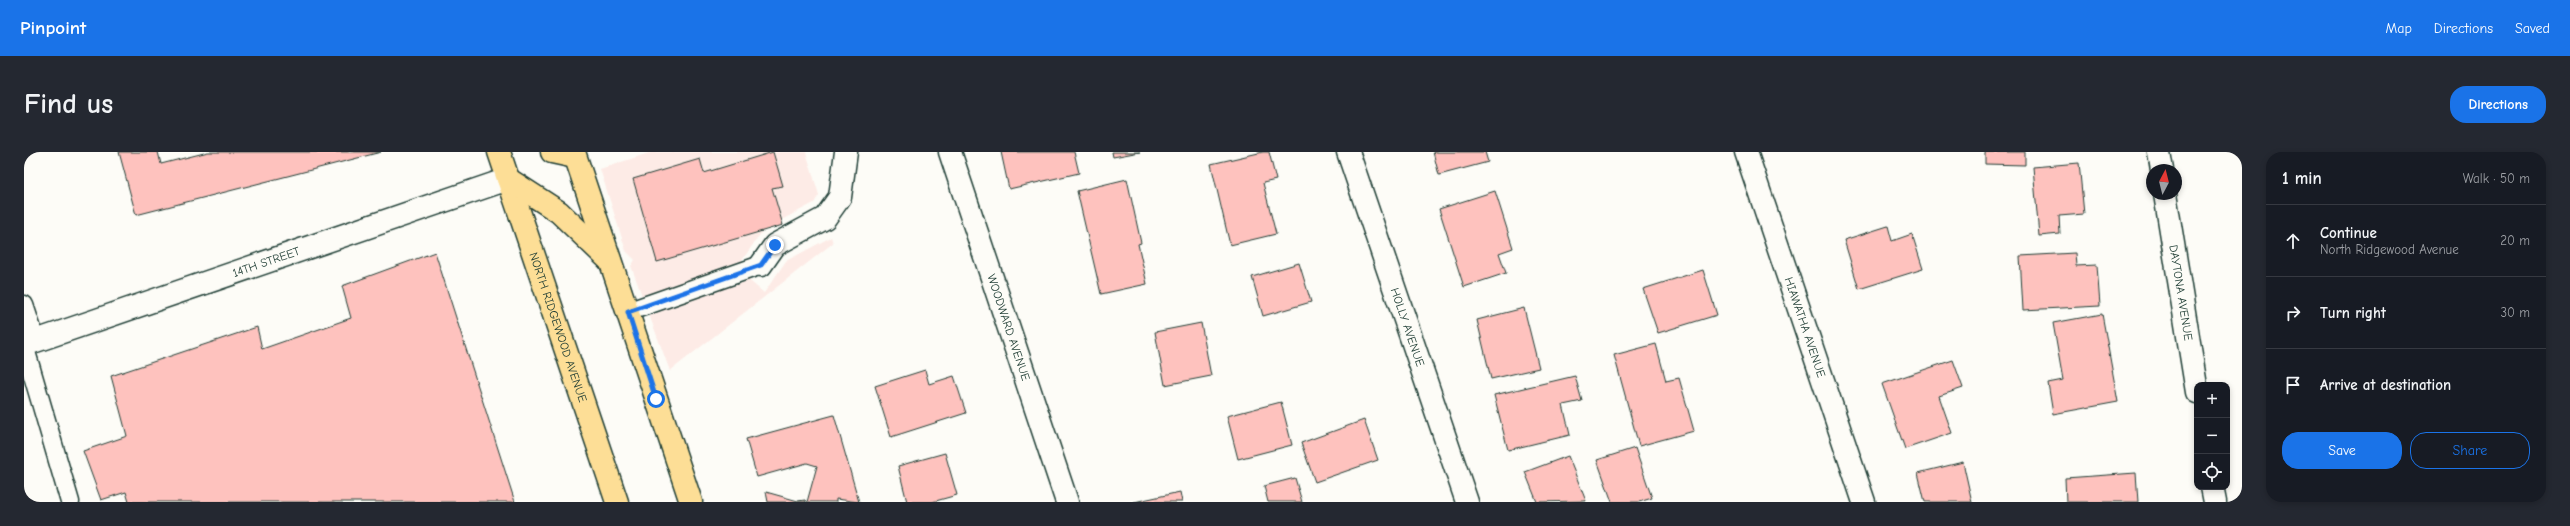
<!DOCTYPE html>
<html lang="en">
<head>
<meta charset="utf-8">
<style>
  body { margin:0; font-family:"Comic Neue",sans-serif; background:#242831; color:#f1f3f6 }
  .controls { position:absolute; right:12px; bottom:12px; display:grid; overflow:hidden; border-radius:8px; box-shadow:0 2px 6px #0003 }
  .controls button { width:36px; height:36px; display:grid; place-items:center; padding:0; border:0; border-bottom:1px solid #363941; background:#171b24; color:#f1f3f6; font:20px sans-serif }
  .compass { position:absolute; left:2122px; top:12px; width:36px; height:36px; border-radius:50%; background:#171b24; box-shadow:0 2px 6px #0003; rotate:7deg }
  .stop { position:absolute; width:12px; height:12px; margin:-9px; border:3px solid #1a73e8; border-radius:50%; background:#fff }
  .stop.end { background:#1a73e8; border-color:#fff; box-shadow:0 1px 4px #0008 }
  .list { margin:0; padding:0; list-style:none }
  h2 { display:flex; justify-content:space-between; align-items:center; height:52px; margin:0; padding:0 16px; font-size:17px }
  h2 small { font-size:13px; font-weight:400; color:#9ea1a6 }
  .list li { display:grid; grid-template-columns:26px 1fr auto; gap:12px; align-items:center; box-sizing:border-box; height:72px; padding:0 16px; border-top:1px solid #363941 }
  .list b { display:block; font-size:15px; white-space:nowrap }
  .list p { margin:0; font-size:13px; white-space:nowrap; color:#9ea1a6 }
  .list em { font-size:13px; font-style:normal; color:#9ea1a6 }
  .actions { display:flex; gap:8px; padding:12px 16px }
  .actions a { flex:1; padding:9px 0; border:1px solid #1a73e8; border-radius:16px; text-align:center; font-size:14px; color:#1a73e8 }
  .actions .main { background:#1a73e8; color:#fff }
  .icon { flex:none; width:22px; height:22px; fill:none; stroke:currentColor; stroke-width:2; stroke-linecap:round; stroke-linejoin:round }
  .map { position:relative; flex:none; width:2218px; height:350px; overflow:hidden; border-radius:16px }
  header { display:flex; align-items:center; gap:24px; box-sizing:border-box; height:56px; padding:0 20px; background:#1a73e8; color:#fff }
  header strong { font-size:19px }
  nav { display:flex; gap:22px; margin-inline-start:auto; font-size:14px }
  .intro { display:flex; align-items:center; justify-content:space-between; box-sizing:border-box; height:96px; padding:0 24px }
  h1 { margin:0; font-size:28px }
  .button { padding:10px 18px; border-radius:16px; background:#1a73e8; color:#fff; font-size:14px; font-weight:700 }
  main { display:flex; gap:24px; padding:0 24px }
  aside { flex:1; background:#171b24; border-radius:16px; box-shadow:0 2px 6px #0003 }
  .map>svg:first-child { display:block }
  .built { fill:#fdebe6 }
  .building { fill:#fec2be; stroke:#1f3d34 }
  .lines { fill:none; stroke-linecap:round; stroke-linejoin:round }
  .service-casing { stroke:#1f3d34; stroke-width:21 }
  .minor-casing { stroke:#1f3d34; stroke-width:25 }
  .tertiary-casing { stroke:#1f3d34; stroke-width:25 }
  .primary-casing { stroke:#1f3d34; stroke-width:25 }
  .service { stroke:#fdfcf7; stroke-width:18 }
  .minor { stroke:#fdfcf7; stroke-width:22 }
  .tertiary { stroke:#fdfcf7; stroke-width:22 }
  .primary { stroke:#fdde96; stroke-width:22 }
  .route { stroke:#1a73e8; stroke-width:5 }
  .labels { text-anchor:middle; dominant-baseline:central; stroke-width:3; stroke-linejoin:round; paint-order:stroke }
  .street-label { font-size:12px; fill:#1f3d34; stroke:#fdfcf7 }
</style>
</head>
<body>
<header>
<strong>Pinpoint</strong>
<nav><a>Map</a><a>Directions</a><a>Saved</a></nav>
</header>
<div class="intro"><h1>Find us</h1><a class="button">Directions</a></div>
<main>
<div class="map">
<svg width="2218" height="350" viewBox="0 0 2218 350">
  <rect width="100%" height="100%" fill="#fdfcf7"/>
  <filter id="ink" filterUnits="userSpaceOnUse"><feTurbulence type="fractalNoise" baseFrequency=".025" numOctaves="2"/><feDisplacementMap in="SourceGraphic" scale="8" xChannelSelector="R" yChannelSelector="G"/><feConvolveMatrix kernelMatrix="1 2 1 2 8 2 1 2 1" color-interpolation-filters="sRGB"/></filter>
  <g filter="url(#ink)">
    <path class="built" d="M628 0H782L795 43 790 51 744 75 737 81 712 117 740 141 762 109 807 85 809 91 646 219 607 114 611 108 602 99 576 17Z"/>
    <path class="building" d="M95 0H134L137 12 184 0H357L112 63Z
      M749 0 759 34 748 36 759 73 633 110 609 27 676 7 680 21Z
      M977 0H1050L1055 21 985 37Z
      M1088 0H1116L1089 5Z
      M1239 0H1245L1252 28 1239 31 1252 82 1206 93 1187 12Z
      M1409 0H1461L1464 10 1415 23Z
      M1961 0H2001V13L1961 12Z
      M2055 11 2060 62 2035 64 2036 82 2015 84 2009 15Z
      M1103 27 1117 91 1114 92 1123 132 1077 142 1053 39Z
      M1471 39 1489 96 1475 101 1482 121 1440 135 1415 57Z
      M1864 74 1868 89 1888 82 1899 117 1835 137 1820 88Z
      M411 100 491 350H105L102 340 77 348 59 299 103 284 87 224 233 175 238 197 327 166 318 134Z
      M2051 101 2052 114 2073 113 2076 154 1999 158 1996 104Z
      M1275 111 1287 150 1239 164 1228 125Z
      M1679 118 1693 163 1634 181 1619 137Z
      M1500 156 1515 216 1467 227 1453 168Z
      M2078 162 2094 250 2029 262 2024 231 2039 228 2029 171Z
      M1177 171 1187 224 1141 233 1131 180Z
      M1632 192 1642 229 1655 226 1670 279 1615 294 1590 203Z
      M1929 208 1939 236 1915 244 1928 281 1881 297 1858 232Z
      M901 218 905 232 930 224 942 261 867 285 851 234Z
      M1551 224 1558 249 1539 253 1546 283 1484 298 1470 243Z
      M1257 250 1268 293 1214 307 1203 264Z
      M810 263 835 350 812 347V350H783L793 314 783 311 733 325 722 287Z
      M1340 268 1354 308 1291 330 1277 291Z
      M1611 296 1628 346 1615 350H1588L1573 308Z
      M921 301 933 343 908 350H883L874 314Z
      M1544 304 1562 349 1513 350 1501 320Z
      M1939 310 1948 350H1901L1894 321Z
      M2112 321 2114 350H2042L2041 326Z
      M1271 326 1278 350H1244L1240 334Z
      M742 340 774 349 781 348 782 350H744Z
      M1156 340 1158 350H1110Z"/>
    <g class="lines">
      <g class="service-casing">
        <path id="service" d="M0 153 12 189
          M603 160 737 113
          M0 193 46 350"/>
      </g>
      <g class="minor-casing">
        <g id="minor">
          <path id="s1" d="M926 0 1043 350"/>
          <path id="s2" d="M1324 0 1443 350"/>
          <path id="s3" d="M1722 0 1840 350"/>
          <path d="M737 113 751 93 801 66 816 45 822 0"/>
          <path id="s4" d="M0 193 484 27"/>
        </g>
      </g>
      <g class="tertiary-casing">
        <g id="tertiary">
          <path d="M2135 0 2138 18"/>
          <path id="s5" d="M2141 42 2173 240"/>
          <path d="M2188 335 2191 350"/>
        </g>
      </g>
      <g class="primary-casing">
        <g id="primary">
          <path id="s6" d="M475 0 593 350"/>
          <path d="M528 0 551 5"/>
          <path d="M550 0 667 350"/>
          <path d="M484 27 535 60 585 108"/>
        </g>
      </g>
      <use href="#service" class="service"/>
      <use href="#minor" class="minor"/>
      <use href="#tertiary" class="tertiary"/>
      <use href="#primary" class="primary"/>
    </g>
  </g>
  <g class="lines" filter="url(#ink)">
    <path class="route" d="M632 247 604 160 737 113 751 93"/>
  </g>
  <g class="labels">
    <g class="street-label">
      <text stroke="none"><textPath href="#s4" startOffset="256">14TH STREET</textPath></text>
      <text stroke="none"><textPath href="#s5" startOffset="100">DAYTONA AVENUE</textPath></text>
      <text stroke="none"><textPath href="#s6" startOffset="185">NORTH RIDGEWOOD AVENUE</textPath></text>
      <text stroke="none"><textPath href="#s1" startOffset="185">WOODWARD AVENUE</textPath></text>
      <text stroke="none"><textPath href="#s2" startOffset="185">HOLLY AVENUE</textPath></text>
      <text stroke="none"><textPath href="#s3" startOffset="185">HIAWATHA AVENUE</textPath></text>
    </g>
  </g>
</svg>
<div class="controls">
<button>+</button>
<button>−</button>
<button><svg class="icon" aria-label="locate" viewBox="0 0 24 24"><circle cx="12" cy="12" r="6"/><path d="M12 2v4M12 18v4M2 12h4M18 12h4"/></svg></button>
</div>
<svg class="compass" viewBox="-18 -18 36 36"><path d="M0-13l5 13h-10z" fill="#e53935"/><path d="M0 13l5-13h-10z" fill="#9ea1a6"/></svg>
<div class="stop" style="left:632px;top:247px"></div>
<div class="stop end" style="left:751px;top:93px"></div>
</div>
<aside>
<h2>1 min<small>Walk · 50 m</small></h2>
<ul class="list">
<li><svg class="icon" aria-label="ahead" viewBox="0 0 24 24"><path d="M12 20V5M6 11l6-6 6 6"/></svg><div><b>Continue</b><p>North Ridgewood Avenue</p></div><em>20 m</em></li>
<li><svg class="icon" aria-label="right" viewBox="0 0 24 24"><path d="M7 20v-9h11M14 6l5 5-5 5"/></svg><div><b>Turn right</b></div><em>30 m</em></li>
<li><svg class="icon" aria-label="arrive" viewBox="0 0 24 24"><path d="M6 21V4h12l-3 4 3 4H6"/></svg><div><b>Arrive at destination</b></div></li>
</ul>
<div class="actions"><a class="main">Save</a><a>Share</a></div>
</aside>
</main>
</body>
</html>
